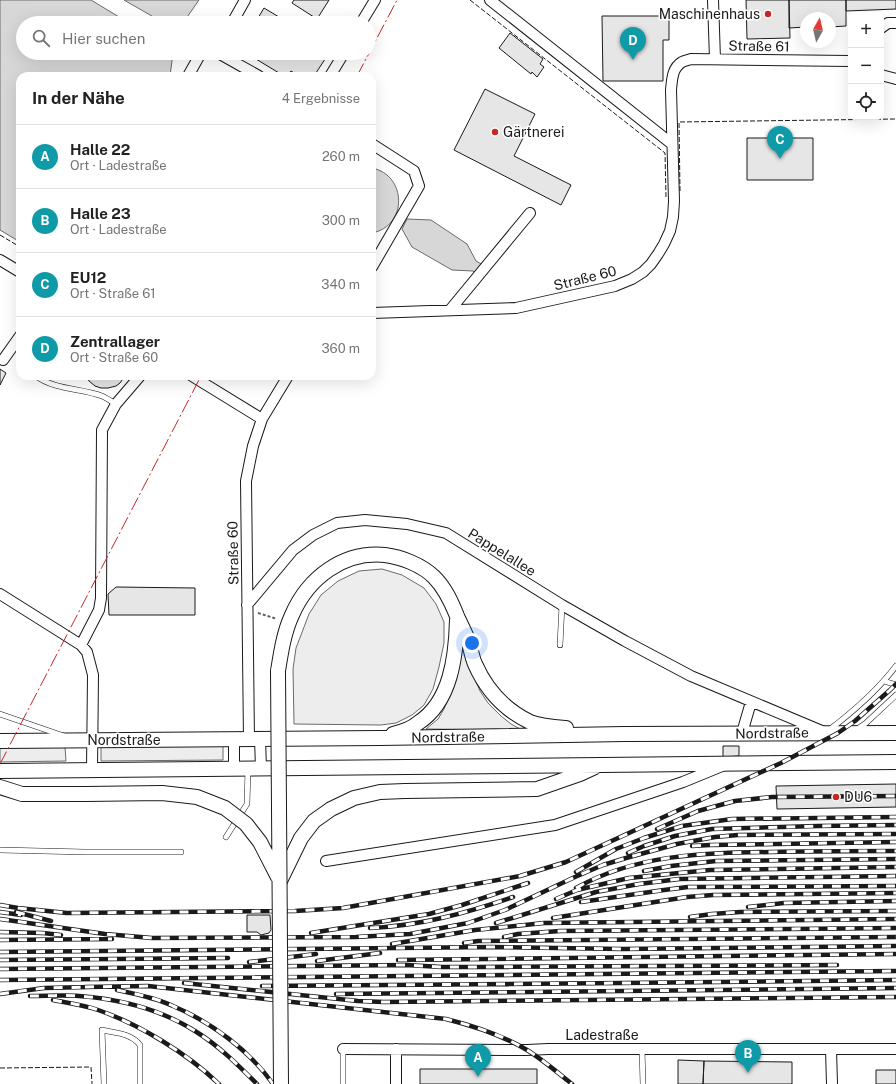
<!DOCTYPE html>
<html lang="de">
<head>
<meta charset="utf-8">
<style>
  body { margin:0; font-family:"Public Sans",sans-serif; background:#f2f2f2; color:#222 }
  .controls { position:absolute; right:12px; top:12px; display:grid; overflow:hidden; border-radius:8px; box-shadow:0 4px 16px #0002 }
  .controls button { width:36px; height:36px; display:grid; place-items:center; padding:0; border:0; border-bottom:1px solid #e0e0e0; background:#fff; color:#222; font:20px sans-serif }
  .compass { position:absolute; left:800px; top:12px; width:36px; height:36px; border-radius:50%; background:#fff; box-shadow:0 4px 16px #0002; rotate:8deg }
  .you { position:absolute; left:472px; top:643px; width:14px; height:14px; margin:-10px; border:3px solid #fff; border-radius:50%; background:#1a73e8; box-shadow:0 0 0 6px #1a73e833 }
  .badge { display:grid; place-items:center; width:26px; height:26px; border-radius:50%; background:#0b8043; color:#fff; font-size:13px; font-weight:700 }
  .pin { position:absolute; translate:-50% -33px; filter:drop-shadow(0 1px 2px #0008) }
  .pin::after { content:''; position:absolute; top:21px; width:14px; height:12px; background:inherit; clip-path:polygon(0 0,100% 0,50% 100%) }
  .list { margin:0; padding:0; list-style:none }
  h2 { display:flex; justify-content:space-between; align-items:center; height:52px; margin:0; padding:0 16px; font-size:17px }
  h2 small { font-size:13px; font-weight:400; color:#767676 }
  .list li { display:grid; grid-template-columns:26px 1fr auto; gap:12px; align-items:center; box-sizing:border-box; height:64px; padding:0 16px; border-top:1px solid #e0e0e0 }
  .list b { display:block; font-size:15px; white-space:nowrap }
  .list p { margin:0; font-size:13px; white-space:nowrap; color:#767676 }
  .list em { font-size:13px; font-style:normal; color:#767676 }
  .icon { flex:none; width:22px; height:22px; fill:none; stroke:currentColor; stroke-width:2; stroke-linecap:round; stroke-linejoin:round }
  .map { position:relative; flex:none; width:896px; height:1084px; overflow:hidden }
  .search { position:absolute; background:#fff; box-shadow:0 4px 16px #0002; left:16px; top:16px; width:360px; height:44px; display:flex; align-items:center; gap:10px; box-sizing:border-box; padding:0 14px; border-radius:22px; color:#767676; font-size:15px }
  .panel { position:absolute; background:#fff; box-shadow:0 4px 16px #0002; left:16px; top:72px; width:360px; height:308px; border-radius:12px }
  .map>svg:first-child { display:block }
  .built { fill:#ededed; stroke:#6a6a6a }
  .water { fill:#d7d7d7; stroke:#6a6a6a }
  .building { fill:#e6e6e6; stroke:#1a1a1a }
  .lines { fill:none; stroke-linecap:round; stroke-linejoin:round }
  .lane-casing { stroke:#1a1a1a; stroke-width:6 }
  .street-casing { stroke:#1a1a1a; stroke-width:12 }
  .secondary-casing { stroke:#1a1a1a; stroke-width:16 }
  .path { stroke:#5f5f5f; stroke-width:2; stroke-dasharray:3 2; stroke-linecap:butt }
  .lane { stroke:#fff; stroke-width:5 }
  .street { stroke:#fff; stroke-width:10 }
  .secondary { stroke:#fff; stroke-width:14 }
  .rail-casing { stroke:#1a1a1a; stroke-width:4.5 }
  .rail { stroke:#fff; stroke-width:3; stroke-dasharray:9; stroke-linecap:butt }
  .secondary-bridge-casing { stroke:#1a1a1a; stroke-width:16; stroke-linecap:butt }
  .secondary-bridge { stroke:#fff; stroke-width:14 }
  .fence { stroke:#1a1a1a; stroke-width:1; stroke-dasharray:5 2; stroke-linecap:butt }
  .power { stroke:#c62828; stroke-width:1; stroke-dasharray:14 3 2 3; stroke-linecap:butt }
  .poi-dot { fill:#c62828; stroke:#fff; stroke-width:1.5 }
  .labels { text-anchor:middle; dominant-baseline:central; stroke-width:3; stroke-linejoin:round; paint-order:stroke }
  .poi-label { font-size:14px; fill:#1a1a1a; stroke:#fff; text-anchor:start }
  .street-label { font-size:14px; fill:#1a1a1a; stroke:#fff }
</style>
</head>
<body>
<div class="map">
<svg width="896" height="1084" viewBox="0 0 896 1084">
  <rect width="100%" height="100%" fill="#fff"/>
  <path class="built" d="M382 569 402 575 424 588 436 604 444 622V643L439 667 433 689 424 705 412 715 396 723 381 725 294 724 293 669 296 648 309 614 321 595 338 581 359 571Z
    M462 642 472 672 480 691 488 703 501 716 511 724 522 730 426 729 438 719 444 709 450 694Z
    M223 745V760L101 761V747Z
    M0 747H65L66 761 0 762Z"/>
  <path class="water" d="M0 0H91L129 23H23V53H173L170 76H20V242L0 230Z
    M124 0H199L183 23H164Z
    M372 168C407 175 408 226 372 233Z
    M407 219 431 220 467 244 476 261 483 265 477 274 473 271 452 270 412 247 402 229Z"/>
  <path class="building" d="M294 0H329L317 19 292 3Z
    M746 0H789L790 38 747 39Z
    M789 0H846V26L830 27V18H806V27L789 28Z
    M846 0H896V9L846 11Z
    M264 8 289 23H255Z
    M602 16H669V40H663V81H603Z
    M510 33 543 59 540 64 544 67 537 77 532 72 531 74 499 48Z
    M246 53H329L314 76H299L291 71 287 76H284Z
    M485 89 535 114 514 156 571 185 561 205 454 150Z
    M747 138H813V180H747Z
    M0 369 6 373 0 385Z
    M86 376H125L120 383 116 386 108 388H101L95 386 89 381Z
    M116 587 195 588V615H109L108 594Z
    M723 746H739V756L723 757Z
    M896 784V807L777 809 776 786Z
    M247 915H270L271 930 269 933 261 935 257 932H247Z
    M678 1060 704 1061 703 1084H678Z
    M704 1061 792 1062V1084H703Z
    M420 1069H537V1084H420Z
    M876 1070H896V1084H876Z"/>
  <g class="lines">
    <g class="lane-casing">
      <path id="lane" d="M19 339 20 350
        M36 376C55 390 81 388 102 396 107 398 112 402 116 404
        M560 645 562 605
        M884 681 896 685
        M0 714 64 736
        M829 730C854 711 877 691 896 666
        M856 730 866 723 896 695
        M226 837 247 804 248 769
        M0 850 85 852H181
        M343 1049V1084
        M642 1049 643 1084
        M104 1084 102 1030C115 1033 131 1033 140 1045V1084"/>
    </g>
    <g class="street-casing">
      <path id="street" d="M490 0 672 144
        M713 0 715 59
        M232 23 245 0
        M361 23 375 0
        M881 28 888 23H896
        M218 53 259 76
        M881 75 896 79
        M188 76 201 53
        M330 76 344 53
        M372 144 414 171 419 186 372 267
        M0 260 20 272
        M450 310 530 213
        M372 313 516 308 615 286 632 279 643 272 651 264 658 254 664 244 670 231 673 217 674 201 671 90C672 80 672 68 682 62 684 61 688 60 691 59L851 61
        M3 360 20 336
        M192 376 262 419
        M0 594 81 645 87 652 93 675 92 770
        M247 605 293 550 313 535 337 523 365 520 407 524 446 533 562 605 625 641 691 676 822 731
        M81 645 99 610 101 598 102 430 116 404 140 376
        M742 733 751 702
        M249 739 246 481 253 446 262 419 288 376
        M260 739 261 768
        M234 768V739
        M326 861 555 825 683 782 722 766
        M343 1049 527 1050 548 1049H896
        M396 1049V1084
        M831 1049 832 1084"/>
    </g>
    <g class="secondary-casing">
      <path id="secondary" d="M278 671C281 652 284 632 292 615 308 578 343 551 385 555 401 557 422 565 434 577 445 588 451 601 457 616 461 625 466 634 469 643 471 650 472 657 475 664 486 689 505 710 530 722 541 726 554 727 566 728
        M393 734C401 732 411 729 418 723 451 702 456 656 457 620
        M0 741 380 738 625 734 896 733
        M0 771 896 762
        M0 787 22 794H85
        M280 881 301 838 314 821 331 809 354 798 380 792 405 791 537 789 580 774 595 767"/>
    </g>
    <path class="path" d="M258 613 277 619"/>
    <use href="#lane" class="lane"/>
    <use href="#street" class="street"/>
    <use href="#secondary" class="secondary"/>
    <g class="rail-casing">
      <path id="rail" d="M657 829 698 811 735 801 772 797 896 796
        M692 846 710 845 896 842
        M628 853 644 846 675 836 712 829 818 826 896 825
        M644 871 671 866 716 861 896 859
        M576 872 616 849 644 838 682 826 732 819 896 817
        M576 888C637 854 703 853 771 852 813 851 854 851 896 851
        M556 899 577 890 629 878 710 870 896 867
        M581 902 664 890 688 887 896 886
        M0 905 18 908 67 913 295 911 343 908 520 876 566 862 781 763 838 733 855 721 890 690 896 684
        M748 907 784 903 896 901
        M0 912 21 915
        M16 912 51 921
        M690 917 712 914 740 912 896 911
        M553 918 687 897 713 895 896 893
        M0 919 105 934 152 938 356 937 410 934 468 923 505 910 575 877 603 865 626 858 677 844 715 837 738 835 896 834
        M496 923 596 892 639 884 679 879 896 876
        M370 928C420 926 466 913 513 897
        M0 932 43 933 61 935
        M311 933 429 914 462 905 528 883
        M504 937 518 934 560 931 896 928
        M0 940 112 939
        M464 943 478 941 896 937
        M392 944 475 930 544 923 896 919
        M0 952 492 947 622 949 896 946
        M0 960 228 958
        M398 960 896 954
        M317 961 380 953
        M249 962 316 954
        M0 969 406 965 442 967H476L837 965
        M0 980 896 971
        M184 983 358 1001 384 1002 896 997
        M262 986 622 983 896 980
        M85 987 148 986 446 1019C474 1026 502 1035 527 1050 543 1060 557 1072 572 1084
        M117 990C136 994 156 998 173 1006 211 1022 250 1051 273 1084
        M0 994 44 988 90 987
        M336 994 896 988
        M30 996C46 996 63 995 79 996 120 999 160 1009 195 1031 218 1045 238 1065 257 1084
        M53 1000C68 1003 84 1005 98 1010 139 1024 188 1054 219 1084"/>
    </g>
    <use href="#rail" class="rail"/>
    <g class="secondary-bridge-casing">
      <path id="secondary-bridge" d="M278 671 281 1084
        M85 794 162 793 197 797 225 808 246 824 260 842 278 877"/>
    </g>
    <use href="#secondary-bridge" class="secondary-bridge"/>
    <path class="fence" d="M470 0 665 153 666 197
      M680 191 679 122 896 119
      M0 235 20 247
      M0 1068 91 1067 92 1084"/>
    <path class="power" d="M357 76 397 0
      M0 764 201 376"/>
  </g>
  <g class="poi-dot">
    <circle cx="768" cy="14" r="4"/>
    <circle cx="495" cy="132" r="4"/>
    <circle cx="836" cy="797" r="4"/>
  </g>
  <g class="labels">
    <g class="poi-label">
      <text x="760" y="14" text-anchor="end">Maschinenhaus</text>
      <text x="503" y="132">Gärtnerei</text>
      <text x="844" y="797">DU6</text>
    </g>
    <g class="street-label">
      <text transform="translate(759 46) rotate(1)">Straße 61</text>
      <text transform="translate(585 278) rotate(-14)">Straße 60</text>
      <text transform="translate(502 552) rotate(32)">Pappelallee</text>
      <text transform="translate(233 553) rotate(-91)">Straße 60</text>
      <text transform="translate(772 733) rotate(-1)">Nordstraße</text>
      <text transform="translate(448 737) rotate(-1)">Nordstraße</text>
      <text x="124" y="740">Nordstraße</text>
      <text x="602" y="1035">Ladestraße</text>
    </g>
  </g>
</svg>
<div class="controls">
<button>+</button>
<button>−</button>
<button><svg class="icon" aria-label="locate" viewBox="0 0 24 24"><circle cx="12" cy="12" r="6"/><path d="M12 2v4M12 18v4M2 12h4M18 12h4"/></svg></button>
</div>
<svg class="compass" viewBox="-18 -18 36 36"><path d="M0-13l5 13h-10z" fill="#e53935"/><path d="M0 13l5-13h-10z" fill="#767676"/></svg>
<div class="you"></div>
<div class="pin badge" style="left:478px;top:1077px;background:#0f9aa8">A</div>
<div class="pin badge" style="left:748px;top:1073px;background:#0f9aa8">B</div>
<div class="pin badge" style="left:780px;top:159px;background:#0f9aa8">C</div>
<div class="pin badge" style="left:633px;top:60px;background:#0f9aa8">D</div>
<div class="search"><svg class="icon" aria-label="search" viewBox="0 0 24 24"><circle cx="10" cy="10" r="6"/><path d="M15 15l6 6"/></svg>Hier suchen</div>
<section class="panel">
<h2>In der Nähe<small>4 Ergebnisse</small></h2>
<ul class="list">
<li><span class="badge" style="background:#0f9aa8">A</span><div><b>Halle 22</b><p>Ort · Ladestraße</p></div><em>260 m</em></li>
<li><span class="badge" style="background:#0f9aa8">B</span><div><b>Halle 23</b><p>Ort · Ladestraße</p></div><em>300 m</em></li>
<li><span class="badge" style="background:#0f9aa8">C</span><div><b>EU12</b><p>Ort · Straße 61</p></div><em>340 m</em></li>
<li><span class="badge" style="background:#0f9aa8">D</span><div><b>Zentrallager</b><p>Ort · Straße 60</p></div><em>360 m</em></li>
</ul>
</section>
</div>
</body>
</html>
